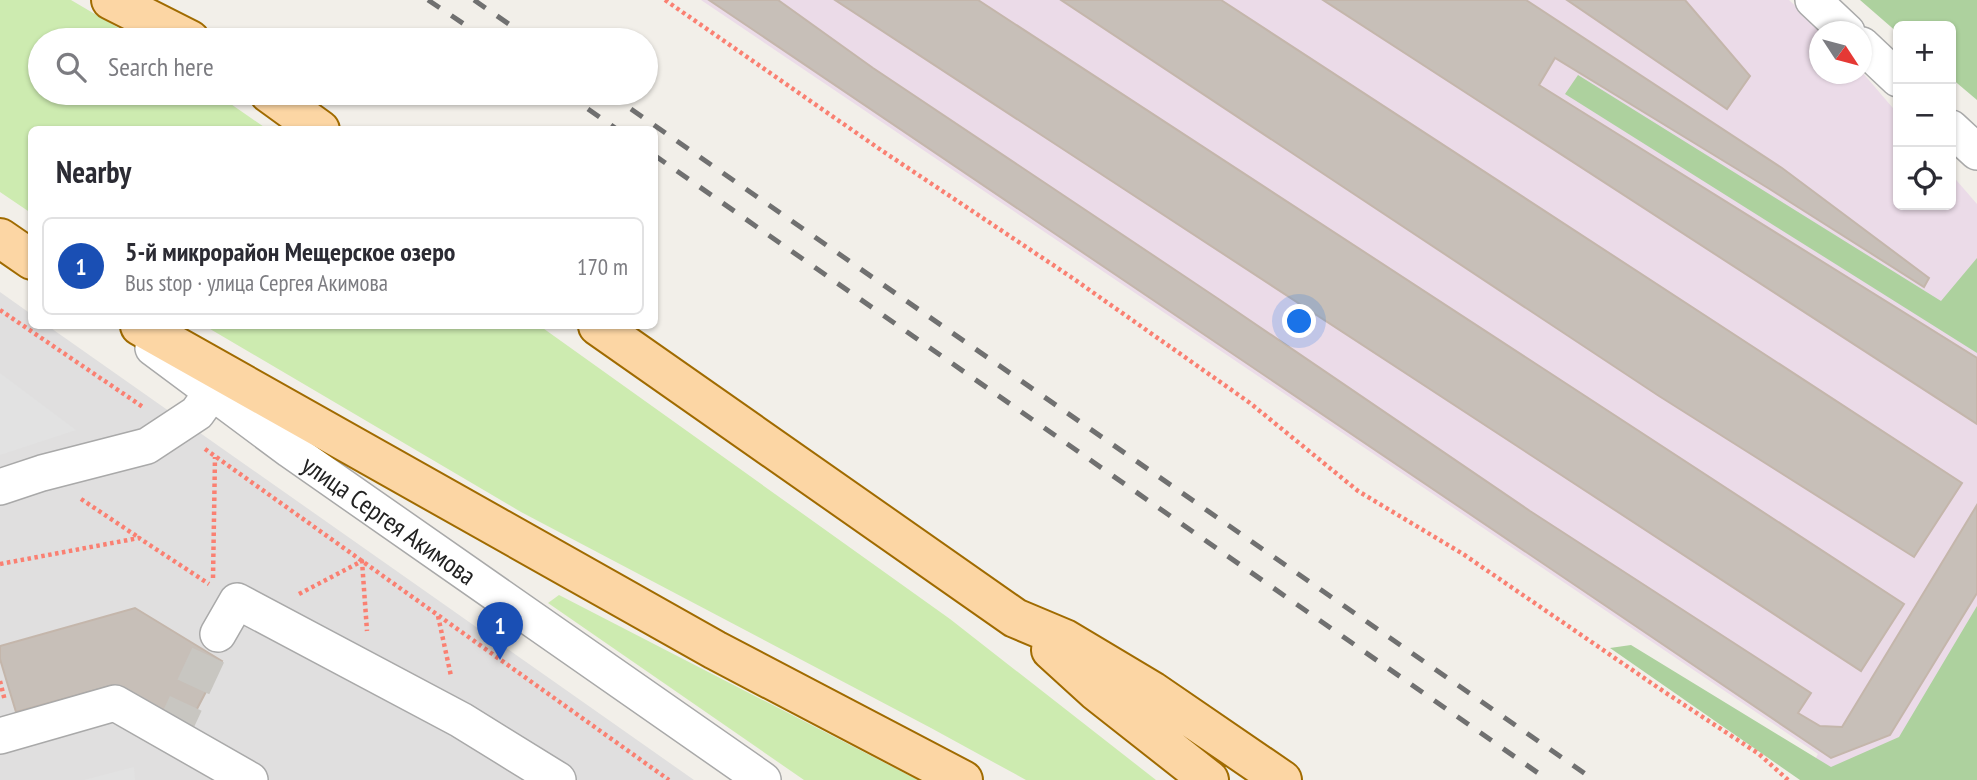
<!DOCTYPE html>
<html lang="en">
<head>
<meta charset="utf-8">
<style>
  body { margin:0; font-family:"PT Sans Narrow",sans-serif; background:#f7f7f7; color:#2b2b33 }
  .controls { position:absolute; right:21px; top:21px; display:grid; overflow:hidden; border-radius:10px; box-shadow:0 2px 5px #0004 }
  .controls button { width:63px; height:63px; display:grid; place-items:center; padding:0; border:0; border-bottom:2px solid #e1e1e2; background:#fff; color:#2b2b33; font:35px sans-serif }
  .compass { position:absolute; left:1809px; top:21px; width:63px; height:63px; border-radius:50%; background:#fff; box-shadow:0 2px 5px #0004; rotate:126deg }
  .you { position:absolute; left:1300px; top:322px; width:24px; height:24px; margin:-18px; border:5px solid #fff; border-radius:50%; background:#1a73e8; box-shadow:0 0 0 10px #1a73e833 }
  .badge { display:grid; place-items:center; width:46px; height:46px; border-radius:50%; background:#ea580c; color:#fff; font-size:23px; font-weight:700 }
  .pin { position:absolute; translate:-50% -58px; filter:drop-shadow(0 2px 4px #0008) }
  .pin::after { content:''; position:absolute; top:37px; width:24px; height:21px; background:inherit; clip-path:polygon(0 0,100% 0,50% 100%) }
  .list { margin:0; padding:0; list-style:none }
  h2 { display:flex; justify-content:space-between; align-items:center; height:91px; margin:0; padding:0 28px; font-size:30px }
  h2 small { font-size:23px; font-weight:400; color:#7c7c81 }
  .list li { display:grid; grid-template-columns:46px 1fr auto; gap:21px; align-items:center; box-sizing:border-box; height:98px; margin:0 14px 14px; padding:0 14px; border:2px solid #e1e1e2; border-radius:10px }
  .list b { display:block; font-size:26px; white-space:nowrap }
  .list p { margin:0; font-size:23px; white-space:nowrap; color:#7c7c81 }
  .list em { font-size:23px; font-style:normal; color:#7c7c81 }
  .icon { flex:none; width:38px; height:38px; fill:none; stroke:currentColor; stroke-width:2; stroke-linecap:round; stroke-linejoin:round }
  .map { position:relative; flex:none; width:1977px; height:780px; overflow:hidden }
  .search { position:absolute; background:#fff; box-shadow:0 2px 5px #0004; left:28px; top:28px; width:630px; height:77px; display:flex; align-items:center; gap:18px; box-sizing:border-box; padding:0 24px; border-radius:38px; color:#7c7c81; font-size:26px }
  .panel { position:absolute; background:#fff; box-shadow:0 2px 5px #0004; left:28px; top:126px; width:630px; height:203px; border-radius:10px }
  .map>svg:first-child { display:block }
  .residential { fill:#e0dfdf }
  .industrial { fill:#ebdbe8 }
  .grass { fill:#cdebb0 }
  .forest { fill:#add19e }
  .parking { fill:#e2e2e2 }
  .building { fill:#c7bfb8; stroke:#c4b6ab; stroke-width:2 }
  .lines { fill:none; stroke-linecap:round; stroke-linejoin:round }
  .minor-tunnel { stroke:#c8c6c1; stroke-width:35; stroke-dasharray:35 18; stroke-linecap:butt }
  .minor-casing { stroke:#a9a9a9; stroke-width:38 }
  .major-casing { stroke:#a06b00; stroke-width:42 }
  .path { stroke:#fa8072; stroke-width:4.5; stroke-dasharray:3.5 3.5; stroke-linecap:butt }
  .minor { stroke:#fff; stroke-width:35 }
  .major { stroke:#fcd6a4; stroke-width:38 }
  .rail { stroke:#707070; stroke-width:5; stroke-dasharray:14 14; stroke-linecap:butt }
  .labels { text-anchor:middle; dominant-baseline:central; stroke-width:5; stroke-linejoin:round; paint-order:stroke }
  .street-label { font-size:26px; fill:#222; stroke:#fff }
</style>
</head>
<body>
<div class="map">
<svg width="1977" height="780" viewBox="0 0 1977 780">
  <rect width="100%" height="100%" fill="#f2efe9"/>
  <path class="residential" d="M0 292 31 314 32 326H48L694 780H0Z"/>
  <path class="industrial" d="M701 0H1789L1822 31 1820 32V74H1862V72L1898 114V205H1951V174L1977 204V682L1937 748 1805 778 1818 754Z"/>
  <path class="grass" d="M0 0H71L139 40H40V93H215L267 129 32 130 31 213 0 192Z
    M205 326H540L950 619 1156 780H1026L931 728 521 512Z
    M559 595 918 780H804L548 603Z"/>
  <path class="forest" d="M1860 0H1977V100L1951 78V26H1898V33Z
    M1578 75 1941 301 1977 258V353L1565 94Z
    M1977 606V780H1800L1610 648 1631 645 1831 767 1899 737Z"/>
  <path class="parking" d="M0 373 76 430 0 455Z
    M134 767 135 780H84Z"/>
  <path class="building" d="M709 0H778L873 68 1217 298 1530 511 1811 693 1798 713 1820 726 1842 727 1977 505V593L1890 735 1831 758Z
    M835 0H978L1904 604 1861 671Z
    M1061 0H1221L1962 483 1914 557 1659 396Z
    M1323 0H1526L1782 168 1929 278 1924 287 1768 188 1555 58 1539 85 1977 358V424Z
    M1567 0H1685L1750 76 1727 109Z
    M135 608 222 661 187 728 113 685 16 712 0 659V646Z"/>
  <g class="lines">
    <path class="minor-tunnel" d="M171 735 218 634"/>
    <g class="minor-casing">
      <g id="minor">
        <path d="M1813 0 1847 32"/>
        <path d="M1862 45 1898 79"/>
        <path d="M1951 128 1977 152"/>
        <path id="s1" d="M153 348 290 450 763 780"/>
        <path d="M0 487 42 473 147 446 197 413 212 392"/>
        <path d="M218 634 237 601 461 720 558 780"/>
        <path d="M0 736 115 703 250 780"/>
      </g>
    </g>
    <g class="major-casing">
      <path id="major" d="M111 0 190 40
        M269 93 320 130
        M0 238 32 260
        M140 326 715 650 963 780
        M598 326 1015 618 1065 639 1152 691 1282 780
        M1051 650 1096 691 1209 780"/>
    </g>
    <path class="path" d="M665 0 881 150 1071 277 1250 403 1358 491 1463 554 1663 691 1759 754 1788 780
      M0 310 143 407
      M205 449 669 780
      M81 499 138 537
      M0 564 139 538 209 584
      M213 578 215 457
      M299 594 362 561 367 631
      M438 616 451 676
      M0 681 5 701"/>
    <use href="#minor" class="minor"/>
    <use href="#major" class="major"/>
    <path class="rail" d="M428 0 488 40
      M474 0 532 40
      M565 93 618 130
      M608 93 1594 780
      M654 155 1548 780"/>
  </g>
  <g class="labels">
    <g class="street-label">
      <text stroke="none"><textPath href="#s1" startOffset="292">улица Сергея Акимова</textPath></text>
    </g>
  </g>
</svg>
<div class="controls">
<button>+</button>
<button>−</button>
<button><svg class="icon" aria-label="locate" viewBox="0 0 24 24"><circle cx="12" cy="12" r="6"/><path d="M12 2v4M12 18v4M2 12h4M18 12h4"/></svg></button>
</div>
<svg class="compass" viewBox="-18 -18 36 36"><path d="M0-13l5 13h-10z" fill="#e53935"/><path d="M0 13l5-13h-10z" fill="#7c7c81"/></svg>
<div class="you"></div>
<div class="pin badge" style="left:500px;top:660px;background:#1a4fb4">1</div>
<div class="search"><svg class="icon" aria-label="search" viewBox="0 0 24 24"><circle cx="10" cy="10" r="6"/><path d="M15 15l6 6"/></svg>Search here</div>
<section class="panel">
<h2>Nearby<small></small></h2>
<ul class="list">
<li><span class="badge" style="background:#1a4fb4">1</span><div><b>5-й микрорайон Мещерское озеро</b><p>Bus stop · улица Сергея Акимова</p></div><em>170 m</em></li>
</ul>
</section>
</div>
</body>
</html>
